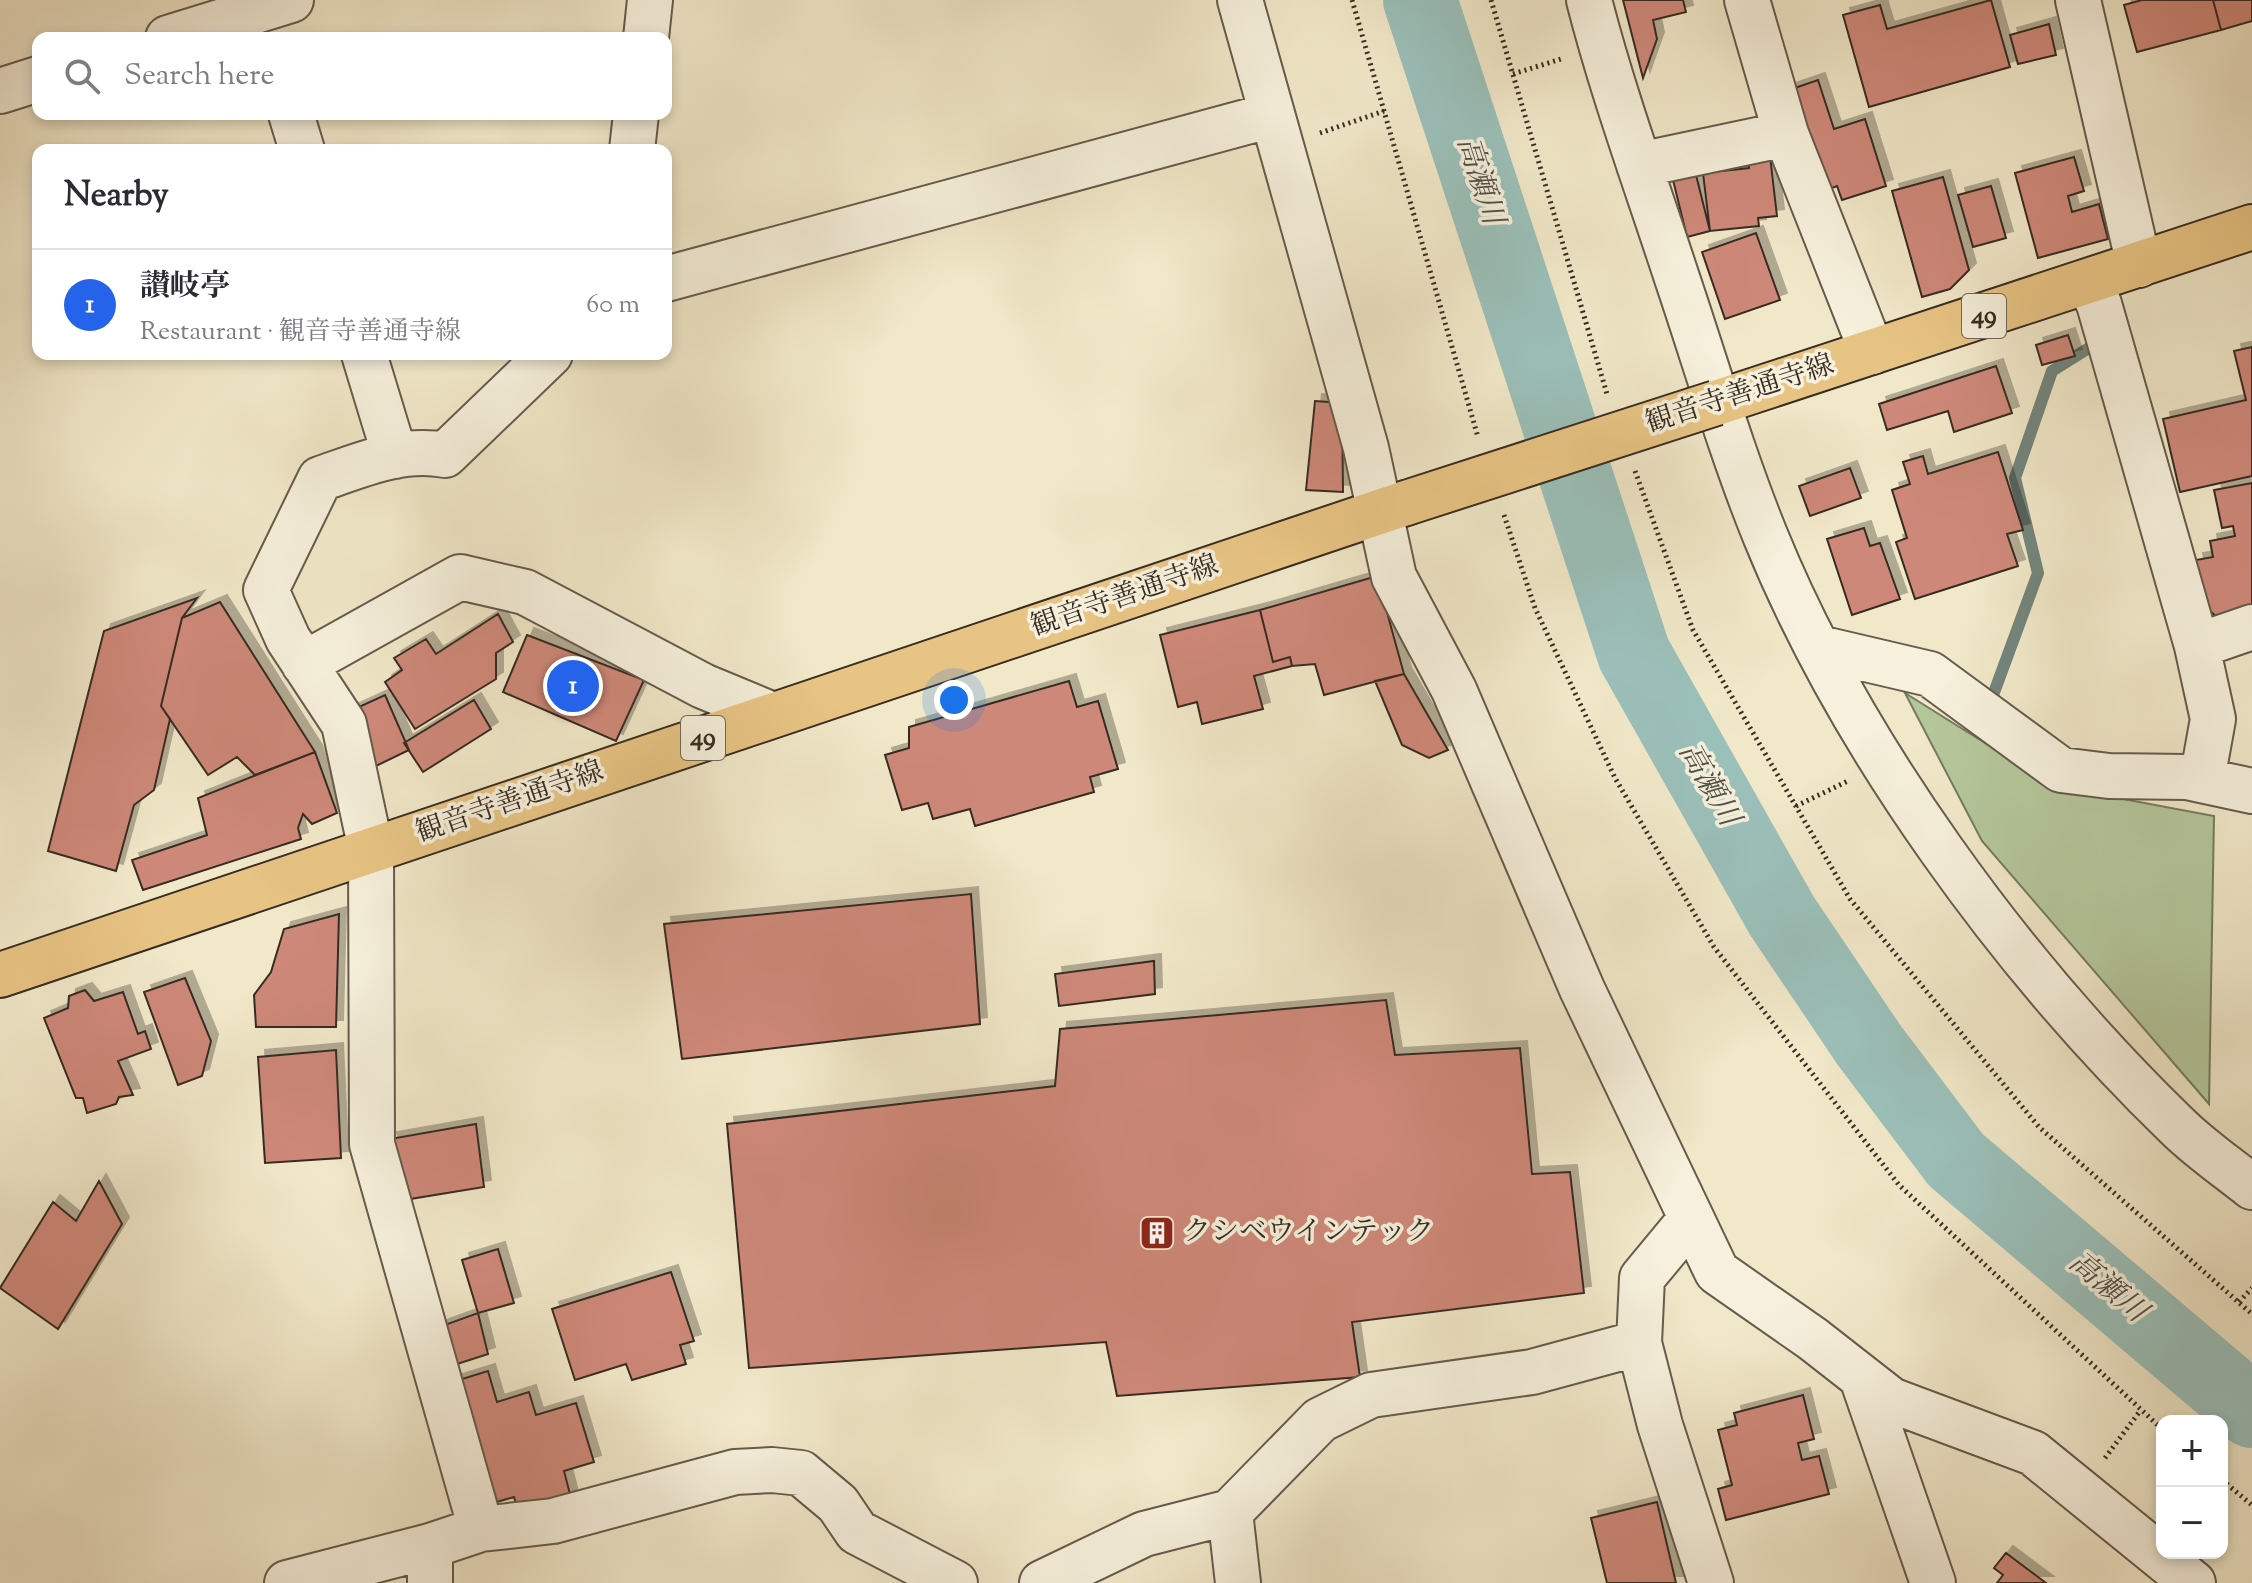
<!DOCTYPE html>
<html lang="en">
<head>
<meta charset="utf-8">
<style>
  body { margin:0; font-family:"Sorts Mill Goudy","Noto Serif JP",serif; background:#f2f2f3; color:#2b2b33 }
  .controls { position:absolute; right:24px; bottom:24px; display:grid; overflow:hidden; border-radius:16px; box-shadow:0 4px 12px #0003 }
  .controls button { width:72px; height:72px; display:grid; place-items:center; padding:0; border:0; border-bottom:2px solid #e1e1e2; background:#fff; color:#2b2b33; font:40px sans-serif }
  .you { position:absolute; left:954px; top:700px; width:28px; height:28px; margin:-20px; border:6px solid #fff; border-radius:50%; background:#1a73e8; box-shadow:0 0 0 12px #1a73e833 }
  .badge { display:grid; place-items:center; width:52px; height:52px; border-radius:50%; background:#2563eb; color:#fff; font-size:26px; font-weight:700 }
  .pin { position:absolute; translate:-50% -50%; border:4px solid #fff; box-shadow:0 2px 8px #0006 }
  .list { margin:0; padding:0; list-style:none }
  h2 { display:flex; justify-content:space-between; align-items:center; height:104px; margin:0; padding:0 32px; font-size:34px }
  h2 small { font-size:26px; font-weight:400; color:#7c7c81 }
  .list li { display:grid; grid-template-columns:52px 1fr auto; gap:24px; align-items:center; box-sizing:border-box; height:112px; padding:0 32px; border-top:2px solid #e1e1e2 }
  .list b { display:block; font-size:30px; white-space:nowrap }
  .list p { margin:0; font-size:26px; white-space:nowrap; color:#7c7c81 }
  .list em { font-size:26px; font-style:normal; color:#7c7c81 }
  .icon { flex:none; width:44px; height:44px; fill:none; stroke:currentColor; stroke-width:2; stroke-linecap:round; stroke-linejoin:round }
  .map { position:relative; flex:none; width:2252px; height:1583px; overflow:hidden }
  .search { position:absolute; background:#fff; box-shadow:0 4px 12px #0003; left:32px; top:32px; width:640px; height:88px; display:flex; align-items:center; gap:20px; box-sizing:border-box; padding:0 28px; border-radius:16px; color:#7c7c81; font-size:30px }
  .panel { position:absolute; background:#fff; box-shadow:0 4px 12px #0003; left:32px; top:144px; width:640px; height:216px; border-radius:16px }
  .map>svg:first-child { display:block }
  .green { fill:#b4c79b; stroke:#767a5e; stroke-width:2 }
  .lines { fill:none; stroke-linecap:round; stroke-linejoin:round }
  .stream { stroke:#73857d; stroke-width:12 }
  .river { stroke:#9bc0ba; stroke-width:74 }
  .building { fill:#ce8879; stroke:#372c22; stroke-width:2; filter:url(#shadow) }
  .minor-casing { stroke:#665b4c; stroke-width:48 }
  .major-casing { stroke:#372c22; stroke-width:48 }
  .path { stroke:#372c22; stroke-width:5; stroke-dasharray:2 4; stroke-linecap:butt }
  .minor { stroke:#f6f0dc; stroke-width:44 }
  .major { stroke:#e8c484; stroke-width:44 }
  .major-bridge-casing { stroke:#372c22; stroke-width:48; stroke-linecap:butt }
  .major-bridge { stroke:#e8c484; stroke-width:44 }
  .labels { text-anchor:middle; dominant-baseline:central; stroke-width:7; stroke-linejoin:round; paint-order:stroke }
  .shield { fill:#f6f0dc; stroke:#70675a; stroke-width:2 }
  .shield-label { font-size:26px; font-weight:bold; fill:#372c22 }
  .street-label { font-size:28px; fill:#372c22; stroke:#f6f0dc }
  .poi-label { font-size:28px; fill:#372c22; stroke:#f6f0dc; text-anchor:start }
  .water-label { font-size:30px; font-style:italic; fill:#505148; stroke:#f6f0dc }
</style>
</head>
<body>
<div class="map">
<svg width="2252" height="1583" viewBox="0 0 2252 1583">
  <defs>
    <filter id="shadow"><feDropShadow dx="7" dy="-7" stdDeviation="0" flood-color="#0004"/></filter>
  </defs>
  <rect width="100%" height="100%" fill="#f1e8c9"/>
  <filter id="stains"><feTurbulence type="fractalNoise" baseFrequency=".0025" numOctaves="4"/><feColorMatrix values="0 0 0 0 .2 0 0 0 0 .09 0 0 0 0 .02 0 0 0 .5 -.17"/></filter>
  <radialGradient id="worn" r=".72"><stop offset=".6" stop-color="#630" stop-opacity="0"/><stop offset="1" stop-color="#630" stop-opacity=".3"/></radialGradient>
  <path class="green" d="M1905 693 2054 786 2214 816 2209 1104 1982 841Z"/>
  <g class="lines">
    <path class="stream" d="M1999 704 1992 698 2038 573 2015 478 2052 371 2092 346"/>
    <path class="river" d="M1420 0 1634 654 1782 916 1869 1045 1956 1160 2252 1411"/>
  </g>
  <path class="building" d="M1623 0H1683L1686 12 1653 20 1657 39 1643 78Z
    M1991 0 2010 67 1869 107 1843 15 1880 5 1887 29Z
    M2142 0H2213L2221 30 2137 52 2124 5Z
    M2213 0H2252V21L2221 30Z
    M2049 24 2056 55 2018 64 2010 35Z
    M1818 80 1834 129 1865 119 1886 186 1842 200 1837 186 1821 192 1789 90Z
    M1770 156 1777 216 1758 218 1759 226 1710 231 1703 173 1749 168 1748 159Z
    M2074 157 2084 191 2068 196 2072 212 2099 204 2108 239 2038 258 2015 173Z
    M1696 175 1710 231 1687 237 1673 180Z
    M1943 177 1969 270 1950 289 1922 297 1892 191Z
    M1991 186 2006 238 1973 247 1958 195Z
    M1756 233 1780 300 1725 319 1702 252Z
    M2068 335 2075 356 2042 365 2036 345Z
    M2252 347V476L2180 492 2163 419 2246 400 2234 351Z
    M1996 366 2012 413 1954 432 1948 411 1887 430 1879 404Z
    M1315 401 1342 403 1343 492 1306 490Z
    M1998 452 2023 530 2007 534 2018 566 1915 599 1896 542 1907 538 1892 490 1910 484 1903 462 1923 456 1928 474Z
    M1850 468 1861 498 1810 516 1799 486Z
    M2252 483V609L2216 616 2205 607 2196 560 2213 557 2210 541 2235 536 2233 526 2222 528 2214 490Z
    M1864 528 1870 546 1880 543 1900 599 1852 615 1827 539Z
    M1377 576 1404 674 1324 695 1315 664 1292 666 1290 657 1273 662 1260 610Z
    M197 598 182 618 161 706 170 719 154 790 134 805 116 871 48 851 104 631Z
    M220 602 315 752 255 775 237 757 208 775 161 706 182 618Z
    M1260 610 1273 662 1290 657 1292 666 1254 676 1263 709 1202 724 1197 702 1178 707 1160 635Z
    M498 614 513 642 496 653V679L415 729 385 682 402 670 394 658 426 639 436 654Z
    M527 635 644 680 616 741 503 692Z
    M1404 674 1448 750 1429 758 1402 745 1375 681Z
    M1069 681 1077 707 1098 701 1118 769 1090 777 1094 792 975 826 970 809 933 819 928 803 902 810 885 755 909 748V727Z
    M385 695 409 750 374 767 348 712Z
    M474 700 491 729 423 772 404 743Z
    M315 752 337 813 312 824 303 814 298 828 301 839 143 890 132 860 207 835 198 798Z
    M971 894 980 1024 682 1059 664 924Z
    M339 914 336 1027H256L254 995 271 972 284 929Z
    M1154 961 1155 994 1059 1006 1055 974Z
    M185 978 211 1041 202 1076 178 1085 144 992Z
    M85 990 94 1001 123 992 138 1034 145 1031 151 1049 118 1061 133 1095 119 1097 116 1104 87 1113 83 1098H76L44 1018 68 1008 69 996Z
    M1386 1000 1395 1055 1520 1048 1532 1174 1570 1172 1584 1293 1352 1322 1360 1377 1117 1396 1106 1342 749 1368 727 1124 1055 1086 1060 1029Z
    M336 1050 341 1158 265 1163 258 1057Z
    M476 1124 484 1187 404 1200 390 1139Z
    M99 1181 122 1224 58 1329 0 1288 53 1202 76 1221Z
    M498 1249 514 1303 478 1313 462 1260Z
    M671 1272 694 1341 680 1345 686 1364 632 1380 626 1364 575 1380 552 1309Z
    M478 1313 488 1354 451 1366 439 1327Z
    M488 1371 497 1402 529 1392 536 1415 576 1403 594 1462 564 1471 571 1498 519 1513 514 1497 483 1506 446 1384Z
    M1803 1395 1814 1439 1798 1443 1802 1460 1819 1456 1829 1494 1726 1520 1718 1489 1732 1485 1718 1430 1737 1425 1734 1413Z
    M1657 1502 1676 1583H1607L1591 1518Z
    M2006 1553 2046 1583H1997L2003 1575 1994 1568Z"/>
  <g class="lines">
    <g class="minor-casing">
      <path id="minor" d="M1240 0 1366 448 1394 577 1454 690 1582 989 1717 1272 1813 1339 1891 1400 2033 1453 2193 1583
        M1589 0C1613 94 1647 186 1677 278 1706 364 1731 451 1765 535 1851 747 2013 967 2176 1125 2199 1148 2227 1167 2252 1187
        M1747 0 1786 134 1872 352
        M2078 0 2139 265
        M168 38 291 0
        M646 38 650 0
        M0 91 38 79
        M291 114 302 150
        M632 150 636 114
        M1639 165 1786 134
        M666 279 1272 115
        M2088 282 2099 304 2197 646 2252 627
        M364 354 395 456
        M2197 646 2213 719 2202 780
        M1819 648 1930 674 2061 770 2109 776 2187 777 2252 791
        M304 664 460 577 525 592 703 686 773 715
        M1690 1220 1642 1278 1639 1343 1660 1425 1711 1583
        M1862 1378 1933 1583
        M1230 1512 1238 1583
        M481 1529 372 1144 371 850 344 724 288 639 266 590 320 479C361 465 401 447 445 455L550 354
        M287 1583 430 1546 481 1529 553 1521 735 1472 772 1470 801 1473 838 1504 857 1532 955 1583
        M430 1583V1546
        M1042 1583 1144 1534 1230 1512 1320 1420 1371 1395 1532 1372 1639 1343"/>
    </g>
    <g class="major-casing">
      <path id="major" d="M1716 403 2252 227
        M0 975 1406 503"/>
    </g>
    <path class="path" d="M1352 0 1478 437
      M1491 0 1607 394
      M1513 74 1561 59
      M1320 133 1384 111
      M1635 471 1693 630 1850 899 2039 1127 2252 1314
      M1504 515 1535 608 1615 778 1714 947 1899 1185 2162 1429
      M1796 806 1848 781
      M2239 1302 2252 1288
      M2105 1458 2140 1411
      M2222 1480 2252 1505"/>
    <use href="#minor" class="minor"/>
    <use href="#major" class="major"/>
    <g class="major-bridge-casing">
      <path id="major-bridge" d="M1406 503 1716 403"/>
    </g>
    <use href="#major-bridge" class="major-bridge"/>
  </g>
  <defs>
    <g id="building-square" transform="scale(1.8)"><rect x="-9" y="-9" width="18" height="18" rx="4" fill="#8f2418" stroke="#f6f0dc"/><path d="M-4-6H4V6H1V3H-1V6H-4ZM-2.5-4.3h1.7v1.8h-1.7ZM.8-4.3h1.7v1.8H.8ZM-2.5-1h1.7V.8h-1.7ZM.8-1h1.7V.8H.8Z" fill="#fff"/></g>
  </defs>
  <g fill-rule="evenodd">
    <use href="#building-square" x="1157" y="1233"/>
  </g>
  <g class="labels">
    <g class="shield">
      <rect x="1962" y="294" width="44" height="44" rx="6"/>
      <rect x="681" y="716" width="44" height="44" rx="6"/>
    </g>
    <g class="shield-label">
      <text x="1984" y="316">49</text>
      <text x="703" y="738">49</text>
    </g>
    <g class="street-label">
      <text transform="translate(1740 395) rotate(-18)">観音寺善通寺線</text>
      <text transform="translate(1125 597) rotate(-19)">観音寺善通寺線</text>
      <text transform="translate(510 803) rotate(-19)">観音寺善通寺線</text>
    </g>
    <g class="poi-label">
      <text x="1183" y="1233">クシベウインテック</text>
    </g>
    <g class="water-label">
      <text transform="translate(1479 181) rotate(72)">高瀬川</text>
      <text transform="translate(1708 785) rotate(60)">高瀬川</text>
      <text transform="translate(2107 1288) rotate(40)">高瀬川</text>
    </g>
  </g>
  <rect width="100%" height="100%" filter="url(#stains)"/>
  <rect width="100%" height="100%" fill="url(#worn)"/>
</svg>
<div class="controls">
<button>+</button>
<button>−</button>
</div>
<div class="you"></div>
<div class="pin badge" style="left:573px;top:686px">1</div>
<div class="search"><svg class="icon" aria-label="search" viewBox="0 0 24 24"><circle cx="10" cy="10" r="6"/><path d="M15 15l6 6"/></svg>Search here</div>
<section class="panel">
<h2>Nearby<small></small></h2>
<ul class="list">
<li><span class="badge">1</span><div><b>讃岐亭</b><p>Restaurant · 観音寺善通寺線</p></div><em>60 m</em></li>
</ul>
</section>
</div>
</body>
</html>
